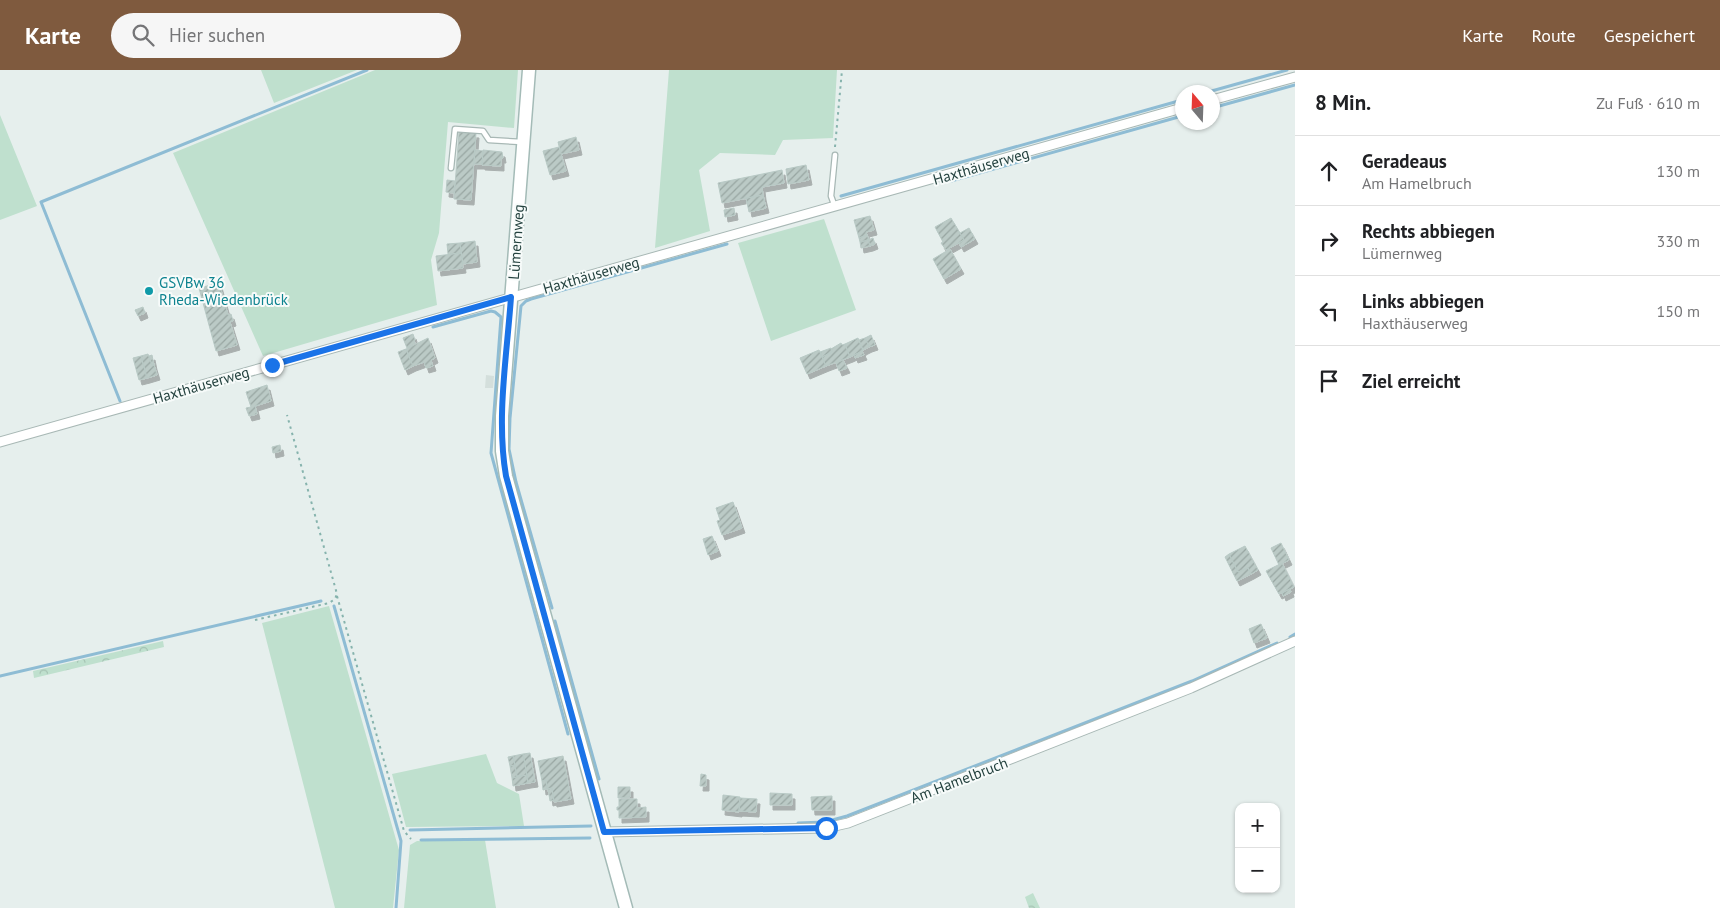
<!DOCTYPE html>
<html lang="de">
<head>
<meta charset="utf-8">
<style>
  body { margin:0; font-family:"PT Sans",sans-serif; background:#f6f6f6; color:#202124 }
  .controls { position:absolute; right:15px; bottom:15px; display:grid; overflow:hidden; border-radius:10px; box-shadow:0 1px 4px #0004 }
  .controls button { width:45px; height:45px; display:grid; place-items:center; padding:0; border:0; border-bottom:1px solid #e0e0e0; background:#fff; color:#202124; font:25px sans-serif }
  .compass { position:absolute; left:1175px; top:15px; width:45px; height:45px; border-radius:50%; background:#fff; box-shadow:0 1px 4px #0004; rotate:341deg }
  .stop { position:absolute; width:15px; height:15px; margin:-11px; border:4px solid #1a73e8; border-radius:50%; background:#fff }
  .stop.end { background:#1a73e8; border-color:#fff; box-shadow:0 1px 5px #0008 }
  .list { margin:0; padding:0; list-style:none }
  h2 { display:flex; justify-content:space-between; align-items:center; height:65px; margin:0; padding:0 20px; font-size:21px }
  h2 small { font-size:16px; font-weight:400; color:#757577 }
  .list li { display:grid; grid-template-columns:32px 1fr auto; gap:15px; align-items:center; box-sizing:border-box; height:70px; padding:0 20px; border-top:1px solid #e0e0e0 }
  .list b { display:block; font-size:19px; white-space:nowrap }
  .list p { margin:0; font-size:16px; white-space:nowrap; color:#757577 }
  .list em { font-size:16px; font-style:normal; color:#757577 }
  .icon { flex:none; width:28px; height:28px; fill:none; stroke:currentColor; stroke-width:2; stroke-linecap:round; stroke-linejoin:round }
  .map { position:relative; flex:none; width:1295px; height:838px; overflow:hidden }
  header { display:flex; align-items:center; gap:30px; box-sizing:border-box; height:70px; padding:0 25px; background:#7f5a3e; color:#fff }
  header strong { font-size:24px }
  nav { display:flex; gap:28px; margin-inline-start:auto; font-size:18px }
  .search { width:350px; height:45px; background:#f6f6f6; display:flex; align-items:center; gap:12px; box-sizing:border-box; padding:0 18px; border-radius:28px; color:#757577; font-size:19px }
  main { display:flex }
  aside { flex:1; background:#fff }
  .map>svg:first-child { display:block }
  .built { fill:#d4dfdc }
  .grass { fill:#bfe0ce }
  .forest { fill:url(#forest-crowns) }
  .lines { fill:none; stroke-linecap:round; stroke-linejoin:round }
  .stream { stroke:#8ebcd4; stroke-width:3 }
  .building { fill:url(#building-hatch); stroke:#b8c9c5; filter:url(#shadow) }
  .lane-casing { stroke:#a8b8b5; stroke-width:7 }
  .street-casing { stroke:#a8b8b5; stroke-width:11 }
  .secondary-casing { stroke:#a4bbb7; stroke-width:15 }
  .path { stroke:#86b3ad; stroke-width:2; stroke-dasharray:2.5 4; stroke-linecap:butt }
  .lane { stroke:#fff; stroke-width:4.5 }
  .street { stroke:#fff; stroke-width:9 }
  .secondary { stroke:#fff; stroke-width:12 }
  .route { stroke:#1a73e8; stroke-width:6 }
  .culture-dot { fill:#0f9aa8; stroke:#f7fbfa; stroke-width:2 }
  .labels { text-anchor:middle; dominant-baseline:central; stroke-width:4; stroke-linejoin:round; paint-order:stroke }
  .street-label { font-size:15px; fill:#24423f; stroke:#f7fbfa }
  .culture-label { font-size:15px; fill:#0d838f; stroke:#f7fbfa; text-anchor:start }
</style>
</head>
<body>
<header>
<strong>Karte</strong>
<div class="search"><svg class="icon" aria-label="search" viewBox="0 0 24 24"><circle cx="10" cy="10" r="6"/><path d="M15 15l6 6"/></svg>Hier suchen</div>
<nav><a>Karte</a><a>Route</a><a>Gespeichert</a></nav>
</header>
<main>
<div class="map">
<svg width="1295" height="838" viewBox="0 0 1295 838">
  <defs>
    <pattern id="forest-crowns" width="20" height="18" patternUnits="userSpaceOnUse" patternTransform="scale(1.25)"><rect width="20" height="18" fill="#bfe0ce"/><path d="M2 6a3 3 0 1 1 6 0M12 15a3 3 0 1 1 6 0" fill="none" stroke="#a4c1b2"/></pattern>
    <pattern id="building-hatch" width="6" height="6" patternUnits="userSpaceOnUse" patternTransform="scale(1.25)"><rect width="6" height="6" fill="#bbcac6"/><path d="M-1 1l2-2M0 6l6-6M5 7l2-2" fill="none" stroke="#98a6a2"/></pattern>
    <filter id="shadow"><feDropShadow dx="3" dy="5" stdDeviation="0" flood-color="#0004"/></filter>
  </defs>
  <rect width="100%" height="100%" fill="#e6efed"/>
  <path class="built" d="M486 305 494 306 493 318H485Z"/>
  <path class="grass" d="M261 0H357L274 33Z
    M375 0H518L514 58 448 52 439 163 431 190 437 235 263 286 173 83Z
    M669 0H837L833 68 783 70 775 85 720 83 699 100 710 161 655 178Z
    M0 45 37 136 0 150Z
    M824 149 856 240 771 271 738 173Z
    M329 536 399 780 393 838H335L262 553Z
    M486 684 497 713 519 724 524 756 406 757 392 704Z
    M485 770 496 838H404L410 775 417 771Z"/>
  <path class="forest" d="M163 571 164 577 34 608 33 601Z
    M1033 823 1040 838H1029L1025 827Z"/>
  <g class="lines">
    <path class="stream" d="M1208 22 1287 0
      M1212 38 1295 15
      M951 111 1182 46
      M841 126 1182 30
      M433 257 491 241 495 242 501 247 491 383 568 664
      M120 331 41 132 367 0
      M334 536 401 771 396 838
      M552 538 516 412 509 379 510 348 521 236 526 231 531 229 727 174
      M555 551 599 709
      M1290 567 1295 564
      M0 606 321 531
      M798 753 825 752 847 746 1192 611 1277 573
      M410 760 591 756
      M421 770 590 768"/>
  </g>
  <path class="building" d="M459 62 476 63 471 130 454 129Z
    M576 67 579 80 561 84 558 72Z
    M559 77 566 101 550 105 543 81Z
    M475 80 483 81 482 94H474Z
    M483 80 502 82 503 88H501V96L482 95Z
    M806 95 809 110 788 114 786 99Z
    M782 100 784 113 762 117 763 125 722 133 718 113Z
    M447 110 455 111 454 123 446 122Z
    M763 125 766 138 749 142 746 128Z
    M734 138 735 145 725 147 724 140Z
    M870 146 874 160 866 162 867 165 859 168 854 150Z
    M951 148 964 170 946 180 941 173 943 172 935 157Z
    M969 158 975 169 961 177 959 173 964 170 960 163Z
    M867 165 869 170 860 172 859 168Z
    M873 168 875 174 870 176 868 170Z
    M868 170 870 176 861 178 860 172Z
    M475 171 477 192 463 194 460 173Z
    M460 173 461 183 448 184 447 174Z
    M950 179 961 199 944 209 933 189Z
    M461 183 463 198 438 201 436 186Z
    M219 213 228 245 231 244 233 251 230 252 237 275 216 281 199 218Z
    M143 237 145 243 138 246 135 240Z
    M413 264 415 270 414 271 415 273 407 278 403 268Z
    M871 265 875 275 869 277 865 268Z
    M428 268 435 288 431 290 433 296 426 298 424 292 413 296 406 279Z
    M858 268 863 281 850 287 845 274Z
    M865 268 869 277 863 280 859 270Z
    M841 273 842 275 845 274 850 287 826 296 822 287 832 282 831 279Z
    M831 278 832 282 822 287 820 282Z
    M406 279 413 296 405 300 398 282Z
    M819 280 826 296 807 304 800 288Z
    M862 281 864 285 855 288 854 285Z
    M148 284 152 295H154L157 305 147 308 141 286Z
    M152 285 154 295H152L149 286Z
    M141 286 147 308 139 310 133 288Z
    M843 290 847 298 839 301 836 293Z
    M267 315 271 331 255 336 257 344 249 346 246 338 251 337 246 322Z
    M280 375 281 381 273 383 272 377Z
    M733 432 742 458 722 465 717 451 720 450 716 438Z
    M712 466 718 481 708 485 703 469Z
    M1281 473 1289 490 1279 495 1271 478Z
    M1245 476 1258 500 1251 504 1248 498 1238 502 1229 484Z
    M1229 484 1238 502 1248 498 1251 504 1237 511 1225 487Z
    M1282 493 1294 517 1279 524 1266 501Z
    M1290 519 1291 522 1283 526 1282 523Z
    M1261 554 1267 568 1254 573 1249 559Z
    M530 683 535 712 528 713 523 684Z
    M523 684 527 705 517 706 513 686Z
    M513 686 515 695 510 696 508 687Z
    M563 686 571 729 554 732 552 718 547 719 546 710 542 711 538 691Z
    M515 695 517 707 512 708 510 696Z
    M701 704 706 705V716H700Z
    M527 705 528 713 513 716 512 708Z
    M546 710 547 719 543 720 542 711Z
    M618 717H630V727L618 728Z
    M552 718 554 730 550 731 548 719Z
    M770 723 792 724V735H770Z
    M723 725 740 727 739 742 722 740Z
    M832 726V740H812L811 727Z
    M740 728 757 729 756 742 739 741Z
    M619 729H637V738L646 737V747L619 748V740H617V737H619Z"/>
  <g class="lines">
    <g class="lane-casing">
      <path id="lane" d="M451 98 455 59 483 61 489 70 522 72
        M835 137 831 126 835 85"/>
    </g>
    <g class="street-casing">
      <path id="street" d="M1212 30 1295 7
        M0 372 1182 38
        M604 762 826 758 848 753 1191 618 1295 571"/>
    </g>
    <g class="secondary-casing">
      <path id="secondary" d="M529 0 502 346V381L506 406 626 838"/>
    </g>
    <path class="path" d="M835 77 842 0
      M337 526 404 761 411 769
      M255 550 329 533 335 529 337 524 287 345"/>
    <use href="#lane" class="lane"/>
    <use href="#street" class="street"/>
    <use href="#secondary" class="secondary"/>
  </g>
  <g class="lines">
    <path class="route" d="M272 295 511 227C507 285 496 348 506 406L604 762 826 758"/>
  </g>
  <circle class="culture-dot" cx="149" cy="221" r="5"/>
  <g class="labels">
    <g class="street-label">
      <text transform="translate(981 96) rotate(-16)">Haxthäuserweg</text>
      <text transform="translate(516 172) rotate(-86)">Lümernweg</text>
      <text transform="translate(591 205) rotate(-16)">Haxthäuserweg</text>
      <text transform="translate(201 315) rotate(-16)">Haxthäuserweg</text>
      <text transform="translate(959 710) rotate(-21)">Am Hamelbruch</text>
    </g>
    <g class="culture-label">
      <text x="159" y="212">GSVBw 36<tspan x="159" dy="17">Rheda-Wiedenbrück</tspan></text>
    </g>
  </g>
</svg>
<div class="controls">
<button>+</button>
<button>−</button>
</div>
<svg class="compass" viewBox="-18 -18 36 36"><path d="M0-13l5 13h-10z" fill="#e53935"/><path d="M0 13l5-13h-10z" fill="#757577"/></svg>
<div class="stop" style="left:826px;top:758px"></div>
<div class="stop end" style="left:272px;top:295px"></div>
</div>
<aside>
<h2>8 Min.<small>Zu Fuß · 610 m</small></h2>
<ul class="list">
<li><svg class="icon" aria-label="ahead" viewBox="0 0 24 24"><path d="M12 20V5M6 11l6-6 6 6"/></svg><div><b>Geradeaus</b><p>Am Hamelbruch</p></div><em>130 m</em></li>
<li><svg class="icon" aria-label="right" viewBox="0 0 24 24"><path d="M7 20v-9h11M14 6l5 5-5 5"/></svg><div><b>Rechts abbiegen</b><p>Lümernweg</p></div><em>330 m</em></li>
<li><svg class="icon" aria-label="left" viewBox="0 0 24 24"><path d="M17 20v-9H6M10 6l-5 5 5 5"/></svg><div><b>Links abbiegen</b><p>Haxthäuserweg</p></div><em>150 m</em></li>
<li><svg class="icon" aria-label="arrive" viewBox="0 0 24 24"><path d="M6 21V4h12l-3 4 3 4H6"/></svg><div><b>Ziel erreicht</b></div></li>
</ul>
</aside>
</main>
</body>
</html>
